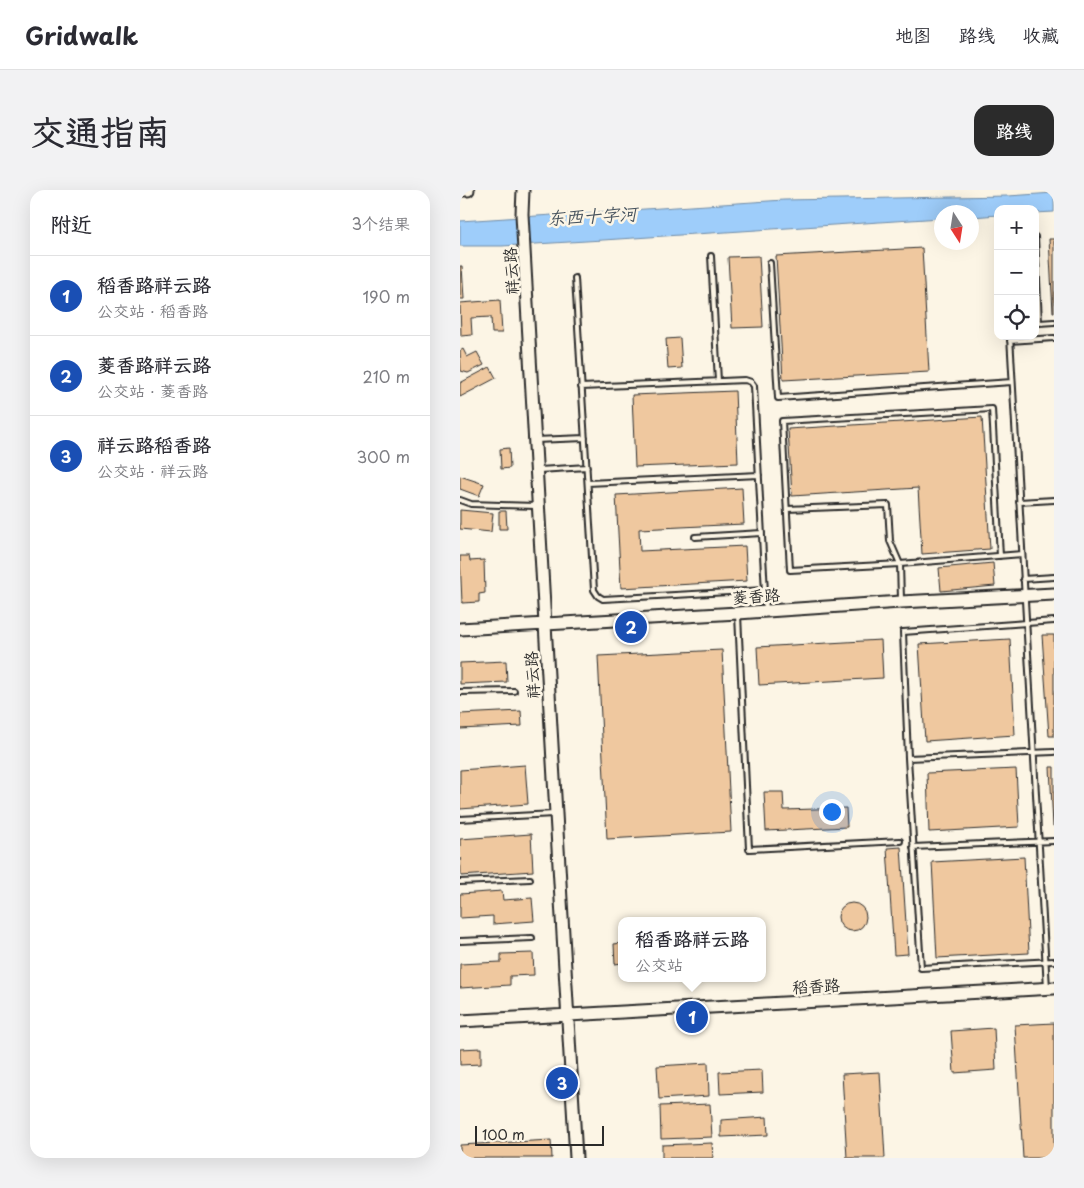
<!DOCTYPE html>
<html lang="zh">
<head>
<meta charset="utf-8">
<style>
  body { margin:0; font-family:"Playpen Sans","LXGW WenKai TC",sans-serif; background:#f2f2f3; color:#2b2b33 }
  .controls { position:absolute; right:15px; top:15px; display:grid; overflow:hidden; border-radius:10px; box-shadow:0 5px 20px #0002 }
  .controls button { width:45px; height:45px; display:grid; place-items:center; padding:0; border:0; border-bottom:1px solid #e1e1e2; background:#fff; color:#2b2b33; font:25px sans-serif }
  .compass { position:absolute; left:474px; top:15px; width:45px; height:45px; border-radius:50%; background:#fff; box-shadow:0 5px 20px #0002; rotate:168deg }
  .scale { position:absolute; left:15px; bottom:12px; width:129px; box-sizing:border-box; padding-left:5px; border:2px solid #2b2b2b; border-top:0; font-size:14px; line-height:18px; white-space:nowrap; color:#2b2b2b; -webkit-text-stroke:4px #fcf5e5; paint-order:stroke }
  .you { position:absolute; left:371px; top:621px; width:18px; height:18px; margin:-12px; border:4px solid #fff; border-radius:50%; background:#1a73e8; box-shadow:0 0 0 8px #1a73e833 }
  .badge { display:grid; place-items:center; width:32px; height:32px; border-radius:50%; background:#2b2b2b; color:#fff; font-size:16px; font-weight:700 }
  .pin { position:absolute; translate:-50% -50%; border:2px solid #fff; box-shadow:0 1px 5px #0006 }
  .popup { position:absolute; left:158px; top:727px; width:148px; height:65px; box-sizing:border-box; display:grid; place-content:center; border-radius:10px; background:#fff; filter:drop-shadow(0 1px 4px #0005); font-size:16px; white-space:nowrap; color:#7c7c81 }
  .popup b { font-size:19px; color:#2b2b33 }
  .popup::after { content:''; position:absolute; left:50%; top:100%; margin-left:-10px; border:10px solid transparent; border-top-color:#fff }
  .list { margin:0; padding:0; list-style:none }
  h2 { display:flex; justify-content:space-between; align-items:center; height:65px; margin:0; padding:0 20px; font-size:21px }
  h2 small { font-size:16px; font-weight:400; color:#7c7c81 }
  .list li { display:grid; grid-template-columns:32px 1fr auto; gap:15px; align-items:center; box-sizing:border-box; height:80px; padding:0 20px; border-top:1px solid #e1e1e2 }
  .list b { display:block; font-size:19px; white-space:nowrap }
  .list p { margin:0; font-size:16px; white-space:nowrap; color:#7c7c81 }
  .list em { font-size:16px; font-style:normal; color:#7c7c81 }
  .icon { flex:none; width:28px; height:28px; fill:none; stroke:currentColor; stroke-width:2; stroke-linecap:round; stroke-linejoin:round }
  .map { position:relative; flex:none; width:594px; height:968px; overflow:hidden; border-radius:15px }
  header { display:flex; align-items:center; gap:30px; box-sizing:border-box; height:70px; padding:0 25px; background:#fff; border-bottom:1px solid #e1e1e2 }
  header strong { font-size:24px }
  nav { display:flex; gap:28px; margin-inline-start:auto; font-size:18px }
  .intro { display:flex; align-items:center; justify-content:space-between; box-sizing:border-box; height:120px; padding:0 30px }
  h1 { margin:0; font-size:35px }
  .button { padding:12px 22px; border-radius:15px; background:#2b2b2b; color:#fff; font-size:18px; font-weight:700 }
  main { display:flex; gap:30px; padding:0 30px }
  aside { flex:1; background:#fff; border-radius:15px; box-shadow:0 5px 20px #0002 }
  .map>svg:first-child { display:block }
  .water { fill:#9ecdfa; stroke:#708ca7 }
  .building { fill:#efc89f; stroke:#2b2b2b }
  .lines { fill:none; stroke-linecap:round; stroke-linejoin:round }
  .lane-casing { stroke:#2b2b2b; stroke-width:8 }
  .secondary-casing { stroke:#2b2b2b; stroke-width:15 }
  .lane { stroke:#fcf5e5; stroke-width:4 }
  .secondary { stroke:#fcf5e5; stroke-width:11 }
  .labels { text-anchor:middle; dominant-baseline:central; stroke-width:5; stroke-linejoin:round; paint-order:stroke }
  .street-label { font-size:16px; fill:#2b2b2b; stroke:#fcf5e5 }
  .water-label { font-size:18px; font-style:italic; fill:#48545f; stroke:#fcf5e5 }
</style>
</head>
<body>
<header>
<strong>Gridwalk</strong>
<nav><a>地图</a><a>路线</a><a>收藏</a></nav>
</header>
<div class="intro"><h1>交通指南</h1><a class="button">路线</a></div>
<main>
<aside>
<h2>附近<small>3个结果</small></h2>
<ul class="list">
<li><span class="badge" style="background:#1a4fb4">1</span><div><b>稻香路祥云路</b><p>公交站 · 稻香路</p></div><em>190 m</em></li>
<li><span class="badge" style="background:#1a4fb4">2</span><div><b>菱香路祥云路</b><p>公交站 · 菱香路</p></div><em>210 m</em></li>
<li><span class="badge" style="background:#1a4fb4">3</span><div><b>祥云路稻香路</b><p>公交站 · 祥云路</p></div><em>300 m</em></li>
</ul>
</aside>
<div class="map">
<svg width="594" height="968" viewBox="0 0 594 968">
  <rect width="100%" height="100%" fill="#fcf5e5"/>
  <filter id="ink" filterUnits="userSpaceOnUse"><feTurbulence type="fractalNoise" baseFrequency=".02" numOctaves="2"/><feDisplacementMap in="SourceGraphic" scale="10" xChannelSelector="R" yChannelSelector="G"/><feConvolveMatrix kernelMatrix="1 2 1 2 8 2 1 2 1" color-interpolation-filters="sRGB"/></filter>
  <g filter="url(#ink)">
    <path class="water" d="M594 3V22L575 23V19H538V25L512 27V22H482L481 28 143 50 42 56H0V31L324 10 548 6Z"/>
    <path class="building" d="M589 49H594V122H593Z
      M462 58 469 182 323 190 316 66Z
      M299 66 303 137 272 138 268 67Z
      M0 76H2L4 109H0Z
      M40 110 42 143H32L31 127 11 128 12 145 1 146 0 113Z
      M220 148 222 178 208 179 206 149Z
      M3 159 7 167 17 162 24 175 8 183 1 181 0 161Z
      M30 177 36 188 0 207V193Z
      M275 201 278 273 175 277 172 205Z
      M522 227 530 359 462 364 458 298 332 306 328 239Z
      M49 258 50 278 41 279 40 259Z
      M0 286 24 294 19 306 0 299Z
      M282 298 284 334 179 339 180 361 285 356 287 391 161 398 156 305Z
      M0 320 33 323 31 342 0 339Z
      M39 321H46L47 339H39Z
      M0 366H9L10 371 24 370 25 403 19 404V412L2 413Z
      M533 373 535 396 481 401 479 378Z
      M582 445H594V546H589Z
      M550 449 555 545 465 551 459 454Z
      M421 450 423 488 299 495 297 457Z
      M262 460 271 642 147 649 138 466Z
      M46 471 47 492 0 494V473Z
      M61 521 62 536 0 539V524Z
      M65 575 68 614 0 619V580Z
      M590 577H594V636H593Z
      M556 579 559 637 469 642 467 583Z
      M304 602H323L324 620 386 618 387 637 306 641Z
      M71 644 73 681 1 686 0 649Z
      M441 657 448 764 434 765 427 658Z
      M564 667 569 763 477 768 472 672Z
      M42 701 43 710 72 708 74 731 33 734V726L0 728V704Z
      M378 727a14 14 0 1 1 28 0a14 14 0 1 1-28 0Z
      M162 753V773L155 774 154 754Z
      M73 763 74 785 50 786V795L0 798V774L41 772V764Z
      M594 833V968H563L555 835Z
      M534 838 536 880 494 883 491 841Z
      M21 858V874L0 875V859Z
      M248 873 249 906 199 909 197 876Z
      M302 880 303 902 260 904 259 882Z
      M420 882 425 968H387L382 884Z
      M250 914 252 947 201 949 200 916Z
      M307 927 308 945 261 947V930Z
      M91 950 92 968H0V955Z
      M252 953 253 968H202V955Z"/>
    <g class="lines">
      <g class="lane-casing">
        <path id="lane" d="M575 47 579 133 594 132
          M251 66 258 191
          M310 73 318 208 552 192
          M115 88 134 400 138 406 143 409 305 400
          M550 146 587 798
          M550 151 594 148
          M121 197 285 190 291 192 294 196 306 421
          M75 250 125 248
          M79 280 127 277
          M128 293 299 285
          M0 310 11 314 76 316
          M559 312 594 310
          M327 319 428 315 430 351 440 374 441 409
          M235 347 302 343
          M540 366 532 219 322 231 330 380 440 374 562 364
          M563 389 594 387
          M278 425 289 659 440 651
          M594 431 443 442 448 568 461 778 594 771
          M0 502 54 501
          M448 568 594 562
          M0 629 94 624
          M453 657 594 651
          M0 692 70 689
          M0 751 72 748"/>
      </g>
      <g class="secondary-casing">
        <path id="secondary" d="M0 0H8
          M63 0 62 24 85 434 116 968
          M0 439 278 423 441 412 594 404
          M0 831 594 798"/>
      </g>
      <use href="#lane" class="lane"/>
      <use href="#secondary" class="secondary"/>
    </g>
  </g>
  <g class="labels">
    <g class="street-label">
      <text transform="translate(50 81) rotate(-93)">祥云路</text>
      <text transform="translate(296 405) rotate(-4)">菱香路</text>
      <text transform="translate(71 485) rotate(-93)">祥云路</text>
      <text transform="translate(356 795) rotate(-3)">稻香路</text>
    </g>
    <g class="water-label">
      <text transform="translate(132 25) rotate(-3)">东西十字河</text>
    </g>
  </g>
</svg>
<div class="controls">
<button>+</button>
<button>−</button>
<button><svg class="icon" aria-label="locate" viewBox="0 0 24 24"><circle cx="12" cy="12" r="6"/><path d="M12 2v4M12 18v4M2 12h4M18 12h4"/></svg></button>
</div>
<svg class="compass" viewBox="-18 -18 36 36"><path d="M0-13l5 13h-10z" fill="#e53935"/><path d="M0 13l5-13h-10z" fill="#7c7c81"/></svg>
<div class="scale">100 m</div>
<div class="you"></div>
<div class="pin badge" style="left:232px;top:827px;background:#1a4fb4">1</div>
<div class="popup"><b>稻香路祥云路</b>公交站</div>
<div class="pin badge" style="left:171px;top:437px;background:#1a4fb4">2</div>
<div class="pin badge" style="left:102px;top:893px;background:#1a4fb4">3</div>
</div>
</main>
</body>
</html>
